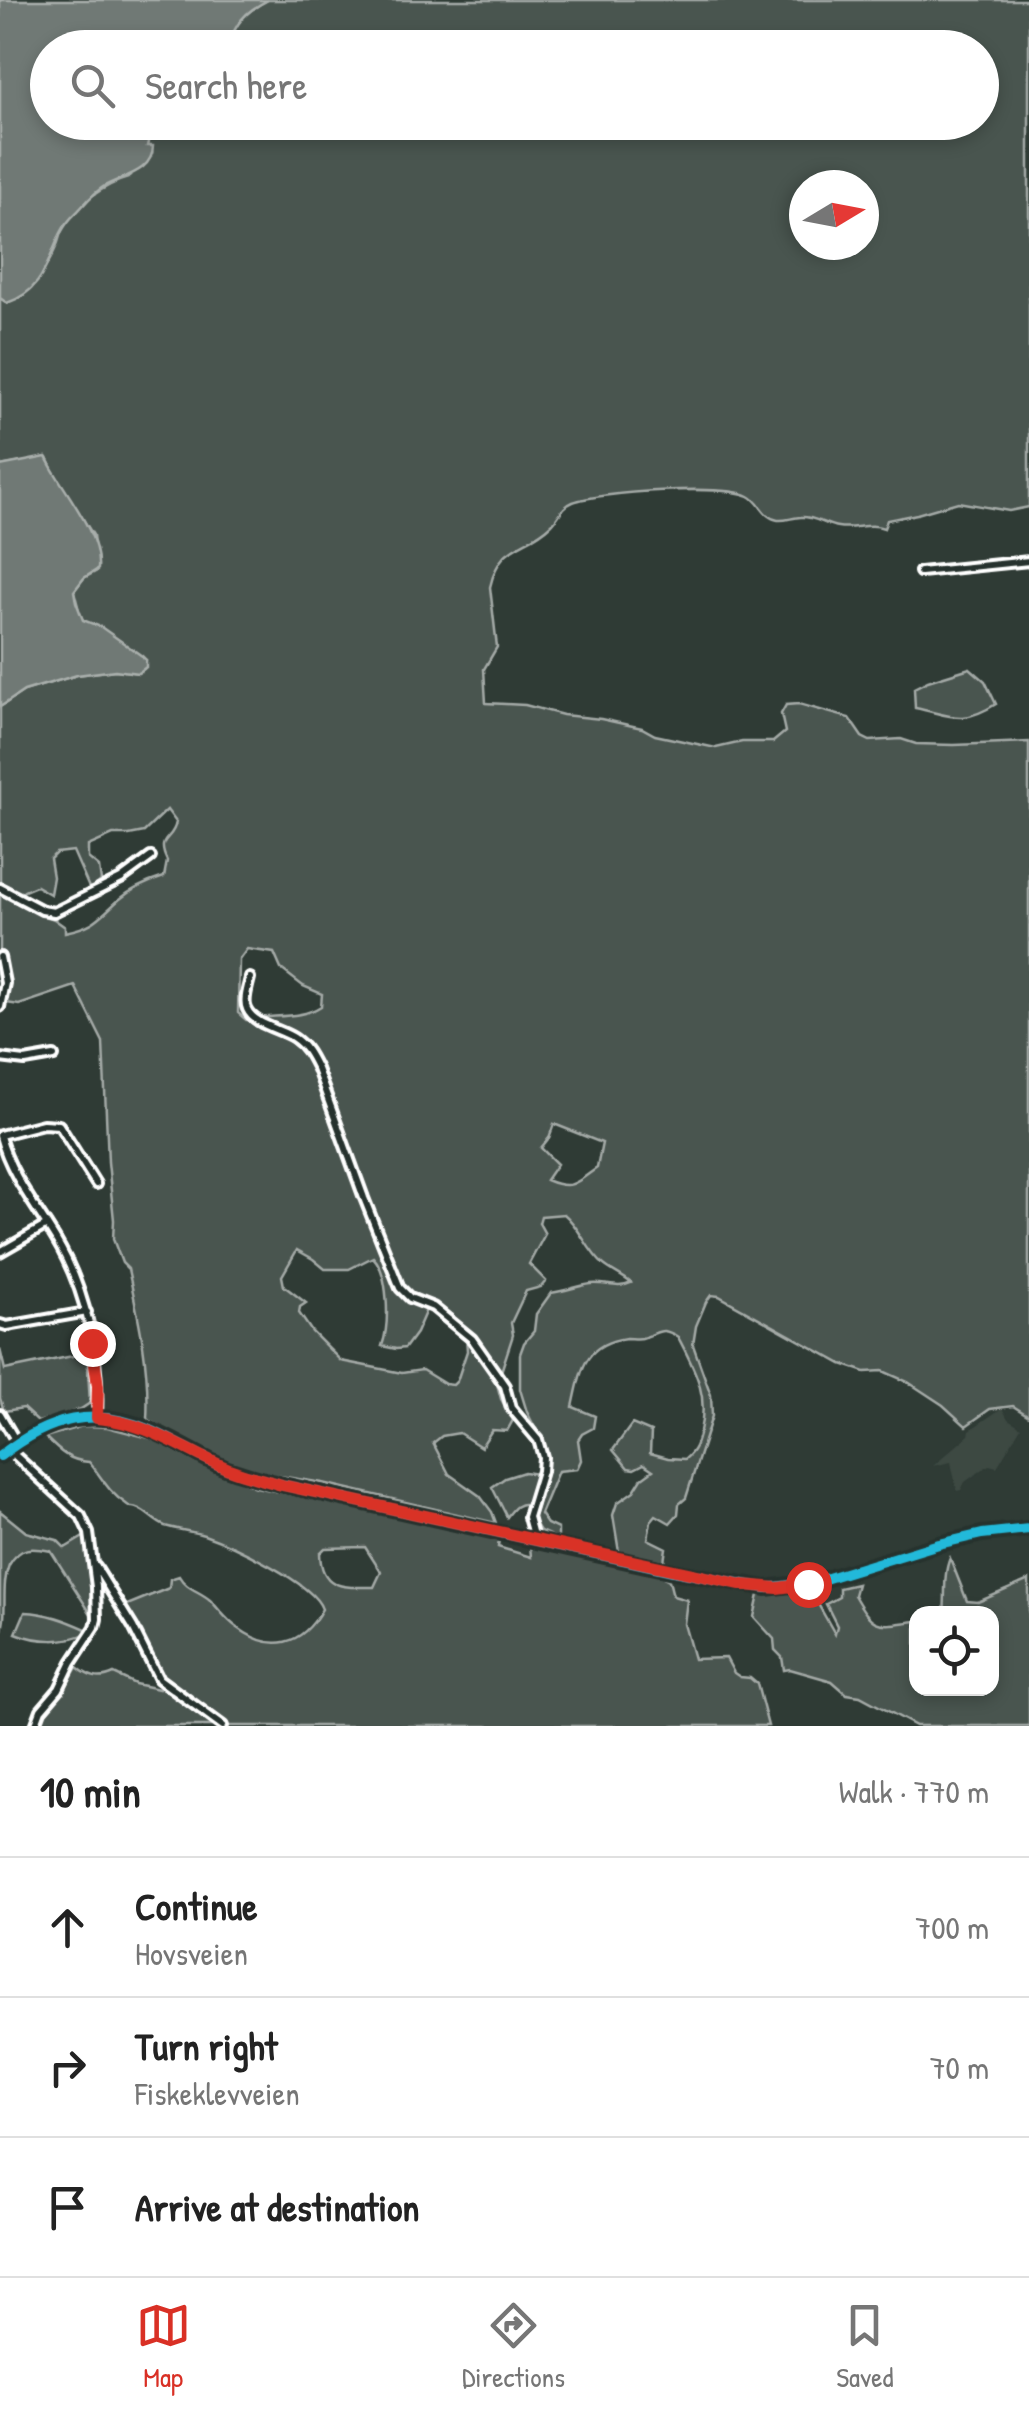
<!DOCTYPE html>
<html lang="en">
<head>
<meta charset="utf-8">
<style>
  body { margin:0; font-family:"Patrick Hand",sans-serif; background:#f2f2f2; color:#222 }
  .controls { position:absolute; right:30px; bottom:30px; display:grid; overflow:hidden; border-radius:20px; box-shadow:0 5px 15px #0003 }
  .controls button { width:90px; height:90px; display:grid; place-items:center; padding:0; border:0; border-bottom:2px solid #e0e0e0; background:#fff; color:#222; font:50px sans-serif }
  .compass { position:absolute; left:789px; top:170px; width:90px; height:90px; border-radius:50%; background:#fff; box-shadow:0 5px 15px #0003; rotate:80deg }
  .stop { position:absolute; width:30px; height:30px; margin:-22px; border:8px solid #d93025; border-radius:50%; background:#fff }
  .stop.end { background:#d93025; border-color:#fff; box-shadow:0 2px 10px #0008 }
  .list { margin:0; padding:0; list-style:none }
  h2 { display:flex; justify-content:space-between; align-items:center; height:130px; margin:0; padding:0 40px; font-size:42px }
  h2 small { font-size:32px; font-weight:400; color:#767676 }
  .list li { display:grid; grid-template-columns:65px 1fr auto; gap:30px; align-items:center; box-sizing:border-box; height:140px; padding:0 40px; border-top:2px solid #e0e0e0 }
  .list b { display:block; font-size:38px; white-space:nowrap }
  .list p { margin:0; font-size:32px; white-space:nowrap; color:#767676 }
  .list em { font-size:32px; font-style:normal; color:#767676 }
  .icon { flex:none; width:55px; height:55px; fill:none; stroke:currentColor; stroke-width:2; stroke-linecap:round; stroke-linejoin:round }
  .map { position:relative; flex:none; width:1029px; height:1726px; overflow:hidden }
  .search { position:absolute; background:#fff; box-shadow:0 5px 15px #0003; left:30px; right:30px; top:30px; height:110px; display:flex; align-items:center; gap:25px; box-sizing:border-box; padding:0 35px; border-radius:55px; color:#767676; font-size:38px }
  .sheet { height:550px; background:#fff }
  nav { display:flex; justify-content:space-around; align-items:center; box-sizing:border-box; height:140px; border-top:2px solid #e0e0e0; background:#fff; font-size:28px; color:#767676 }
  nav a { display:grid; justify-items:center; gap:5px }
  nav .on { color:#d93025 }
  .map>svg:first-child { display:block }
  .built { fill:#3c4842 }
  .green { fill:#4a544f; stroke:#a4aaa7; stroke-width:2.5; fill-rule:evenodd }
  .water { fill:#707975; stroke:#a9afac; stroke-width:2.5 }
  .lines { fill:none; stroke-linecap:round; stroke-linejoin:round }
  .street-casing { stroke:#fff; stroke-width:14 }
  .street { stroke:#26332d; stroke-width:6 }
  .bus-1-casing { stroke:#26332d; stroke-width:18 }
  .bus-1 { stroke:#20b9da; stroke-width:10 }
  .route { stroke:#d93025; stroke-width:12 }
</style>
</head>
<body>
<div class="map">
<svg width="1029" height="1726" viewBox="0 0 1029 1726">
  <rect width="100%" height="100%" fill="#2f3b35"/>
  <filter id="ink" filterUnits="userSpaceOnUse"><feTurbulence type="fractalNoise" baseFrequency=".01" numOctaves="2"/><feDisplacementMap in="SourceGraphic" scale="20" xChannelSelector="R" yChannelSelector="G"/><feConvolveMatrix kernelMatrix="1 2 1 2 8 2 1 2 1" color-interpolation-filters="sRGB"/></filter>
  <g filter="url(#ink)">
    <path class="built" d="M1002 1408 1008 1419 1021 1427 997 1467 989 1465 965 1482 961 1490 957 1491 951 1462 933 1466 969 1435 970 1430Z"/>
    <path class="green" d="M268 0H1029V507L1009 511 958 502 917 514 887 520 884 528C869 522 854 530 838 527 825 525 814 516 801 517 793 517 786 521 778 520 763 518 761 502 749 496 724 484 599 492 573 502 561 507 560 516 552 524 524 551 501 540 490 587L497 647 484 669 486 703 525 705 563 715 601 719 642 728 655 735 716 748 742 742H773L785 732 781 714 786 705 799 704 849 718 862 737 870 741 901 739 916 744 954 745 1029 742V1416L1013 1406 990 1409 966 1426 943 1405 908 1382 883 1371 865 1372 842 1364 719 1296 711 1295 706 1302 696 1326 693 1345 711 1395 712 1416 686 1498 679 1504 678 1514 670 1523 656 1515 651 1521 648 1539 666 1548 664 1562 619 1552 613 1515 617 1503 634 1491 642 1478 653 1470 644 1464 634 1469 628 1468 613 1450 632 1424 651 1432 650 1453 668 1458 685 1459C695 1451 697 1443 700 1431 709 1394 695 1370 678 1337 659 1325 659 1334 642 1338 636 1339 631 1338 626 1338 583 1344 581 1371 573 1407L595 1416 593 1428 582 1434 578 1440 581 1460 577 1469 558 1471 540 1514 547 1524 558 1529V1539L540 1531 533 1520 546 1477 547 1451 527 1412 520 1389V1354L524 1343 534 1331 536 1314 551 1293C565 1291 578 1286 591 1284 606 1282 617 1290 631 1283 623 1276 613 1272 604 1265 587 1251 580 1227 564 1214L541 1216 539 1223 545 1234 529 1264 546 1281 541 1287 526 1291 511 1323 513 1335 497 1384 501 1399 513 1420 507 1431 492 1430 481 1447 459 1433 442 1436 433 1443 449 1474 480 1496 492 1512 496 1523 323 1483 261 1473 234 1466 147 1419C150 1368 139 1319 128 1269L122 1263 113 1239 114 1220 108 1162 103 1042 75 986 19 1005 0 1002V707L24 691 77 675 115 670 138 673 144 669 146 660 101 628 90 625 81 618 74 591 84 578 97 571 93 535 57 479 47 458 0 466V298L7 302C30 295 48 267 57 245 60 238 61 229 65 223 78 203 106 184 128 178L148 148 151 129 161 122H982V48L227 47C236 23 244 12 268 0ZM804 185H864V245H804ZM167 810 176 822C173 842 155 836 167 861L164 877C148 882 133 888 120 899 99 917 96 926 65 932V927L54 919 17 903V898L24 891 36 886 50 894 53 877 50 859 56 853 73 851 90 890 101 881 99 867 88 858V846L113 835H129L144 832ZM247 949 274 953 281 969 303 986 322 994 321 1006C300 1020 270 1014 246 1020L238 1013 239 960ZM554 1124 602 1143 597 1168C576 1183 572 1191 546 1180L557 1164 541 1148 549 1138ZM297 1250 313 1259 325 1269H349L373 1257C389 1273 390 1324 382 1346L396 1349 405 1348 416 1333 426 1310 429 1309 448 1320 466 1336 467 1351 457 1381 453 1385 445 1384 422 1370 402 1373 341 1361 312 1332 299 1313 300 1307 306 1303 284 1286 282 1276Z
      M970 668 985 681 996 704C961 726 951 715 915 708L914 688 928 681Z
      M0 1349 5 1370 87 1353 90 1403 81 1409 38 1422 23 1408 4 1411 0 1398Z
      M83 1426 107 1427 153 1439 196 1462 256 1487 499 1539 498 1547 531 1557 530 1545 651 1571 669 1580 673 1596 687 1600 684 1624 694 1659 726 1658 734 1673 740 1677 750 1678 757 1684 768 1726H42L41 1718 63 1692 77 1667C89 1677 99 1681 114 1674L135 1684 159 1689 165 1680 158 1671 126 1607 127 1605 169 1588 170 1579 179 1576C186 1589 200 1591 210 1600 219 1609 227 1621 238 1628 272 1653 302 1646 322 1609 314 1583 230 1544 204 1535 191 1531 178 1530 165 1526 155 1522 148 1513 139 1509 128 1504 135 1511 125 1503 108 1492 102 1477 89 1462 69 1461 59 1451 45 1437ZM365 1547 381 1572 374 1587C346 1587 321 1591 320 1553L325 1548Z
      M524 1472 538 1474 537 1485 529 1504C518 1502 513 1509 507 1517L492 1487 505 1478Z
      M0 1511 26 1532 57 1540 65 1548 85 1536 94 1615 91 1614 51 1551C31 1547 20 1546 9 1565 0 1587 9 1614 0 1637Z
      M950 1558 967 1601 978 1602 1029 1580V1726H916L860 1696 847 1694 832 1681 790 1669 784 1670 782 1657 775 1650 774 1639 754 1617 759 1595 794 1591 814 1597 835 1634 837 1626 826 1604 839 1597V1588L857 1584 854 1595C874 1630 877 1626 916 1621V1688H992V1614L944 1613C946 1596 943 1574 950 1558Z
      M25 1612C48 1613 66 1620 86 1629L87 1633C67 1643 37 1642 16 1633Z"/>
    <path class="water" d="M0 0H268C244 12 236 23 227 47L48 48V122L161 123 151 129 147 146H153C153 173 121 176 103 187 92 194 84 205 75 214 46 241 55 287 7 303L0 298Z
      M46 457C62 490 101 532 98 569L84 578 74 591 76 602 83 620 101 627 142 656 146 660V667L138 673 115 670 77 675 24 691 0 707V466Z"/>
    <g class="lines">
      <g class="street-casing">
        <path id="street" d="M920 572 1029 561
          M0 888 42 910 54 912 121 879 151 857
          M0 957 5 983 0 1007
          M250 978C248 987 243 1001 247 1009 254 1025 281 1029 294 1038 306 1046 311 1057 317 1069L364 1198 400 1288 410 1298 433 1307 472 1339 505 1386 511 1408 538 1440 543 1457 542 1471 528 1517 534 1539
          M0 1058 25 1061 54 1056
          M0 1135 43 1124 59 1125 96 1184
          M0 1136C10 1174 35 1205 55 1238 87 1291 100 1356 97 1418
          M0 1252 47 1225
          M0 1324 7 1326 87 1312
          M0 1414 17 1443
          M8 1449 81 1516 89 1533 96 1587 97 1619 95 1627 72 1662 59 1689 41 1710 35 1726
          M0 1456C48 1418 94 1405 153 1431 177 1442 199 1456 223 1467 242 1475 262 1479 283 1485L673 1571 766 1588 815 1582 939 1544 982 1534 1029 1529
          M96 1567 133 1627 159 1679 223 1726"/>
      </g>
      <use href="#street" class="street"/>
      <g class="bus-1-casing">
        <path id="bus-1" d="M0 1456C48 1418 94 1405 153 1431 177 1442 199 1456 223 1467 242 1475 262 1479 283 1485L673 1571 766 1588 815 1582 939 1544 982 1534 1029 1529"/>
      </g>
      <use href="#bus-1" class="bus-1"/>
    </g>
  </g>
  <g class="lines" filter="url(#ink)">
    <path class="route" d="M92 1343 98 1386 97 1418C148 1423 177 1446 222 1466 241 1475 262 1479 282 1485L744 1585 777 1588 808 1584"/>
  </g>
</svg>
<div class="controls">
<button><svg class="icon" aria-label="locate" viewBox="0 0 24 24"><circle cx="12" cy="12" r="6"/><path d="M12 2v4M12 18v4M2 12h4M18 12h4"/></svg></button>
</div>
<svg class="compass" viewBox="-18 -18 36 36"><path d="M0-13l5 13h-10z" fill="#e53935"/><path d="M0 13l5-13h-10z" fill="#767676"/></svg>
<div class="stop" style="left:808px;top:1584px"></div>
<div class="stop end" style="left:92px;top:1343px"></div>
<div class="search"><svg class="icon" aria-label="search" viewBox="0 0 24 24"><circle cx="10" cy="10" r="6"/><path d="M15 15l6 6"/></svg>Search here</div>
</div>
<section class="sheet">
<h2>10 min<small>Walk · 770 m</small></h2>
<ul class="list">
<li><svg class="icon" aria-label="ahead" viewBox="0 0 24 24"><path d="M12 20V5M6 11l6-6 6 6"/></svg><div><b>Continue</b><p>Hovsveien</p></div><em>700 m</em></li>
<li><svg class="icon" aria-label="right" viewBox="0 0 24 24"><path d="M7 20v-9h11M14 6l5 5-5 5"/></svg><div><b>Turn right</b><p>Fiskeklevveien</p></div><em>70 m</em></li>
<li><svg class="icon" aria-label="arrive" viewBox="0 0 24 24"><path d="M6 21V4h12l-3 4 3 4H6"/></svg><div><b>Arrive at destination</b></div></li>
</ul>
</section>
<nav>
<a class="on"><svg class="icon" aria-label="map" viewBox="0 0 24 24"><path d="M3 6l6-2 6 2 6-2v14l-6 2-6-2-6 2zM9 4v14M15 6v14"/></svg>Map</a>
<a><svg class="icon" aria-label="directions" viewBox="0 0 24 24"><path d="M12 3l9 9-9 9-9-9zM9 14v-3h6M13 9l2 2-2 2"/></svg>Directions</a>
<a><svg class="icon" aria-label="saved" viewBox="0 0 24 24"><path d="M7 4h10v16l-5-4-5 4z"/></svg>Saved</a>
</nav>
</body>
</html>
